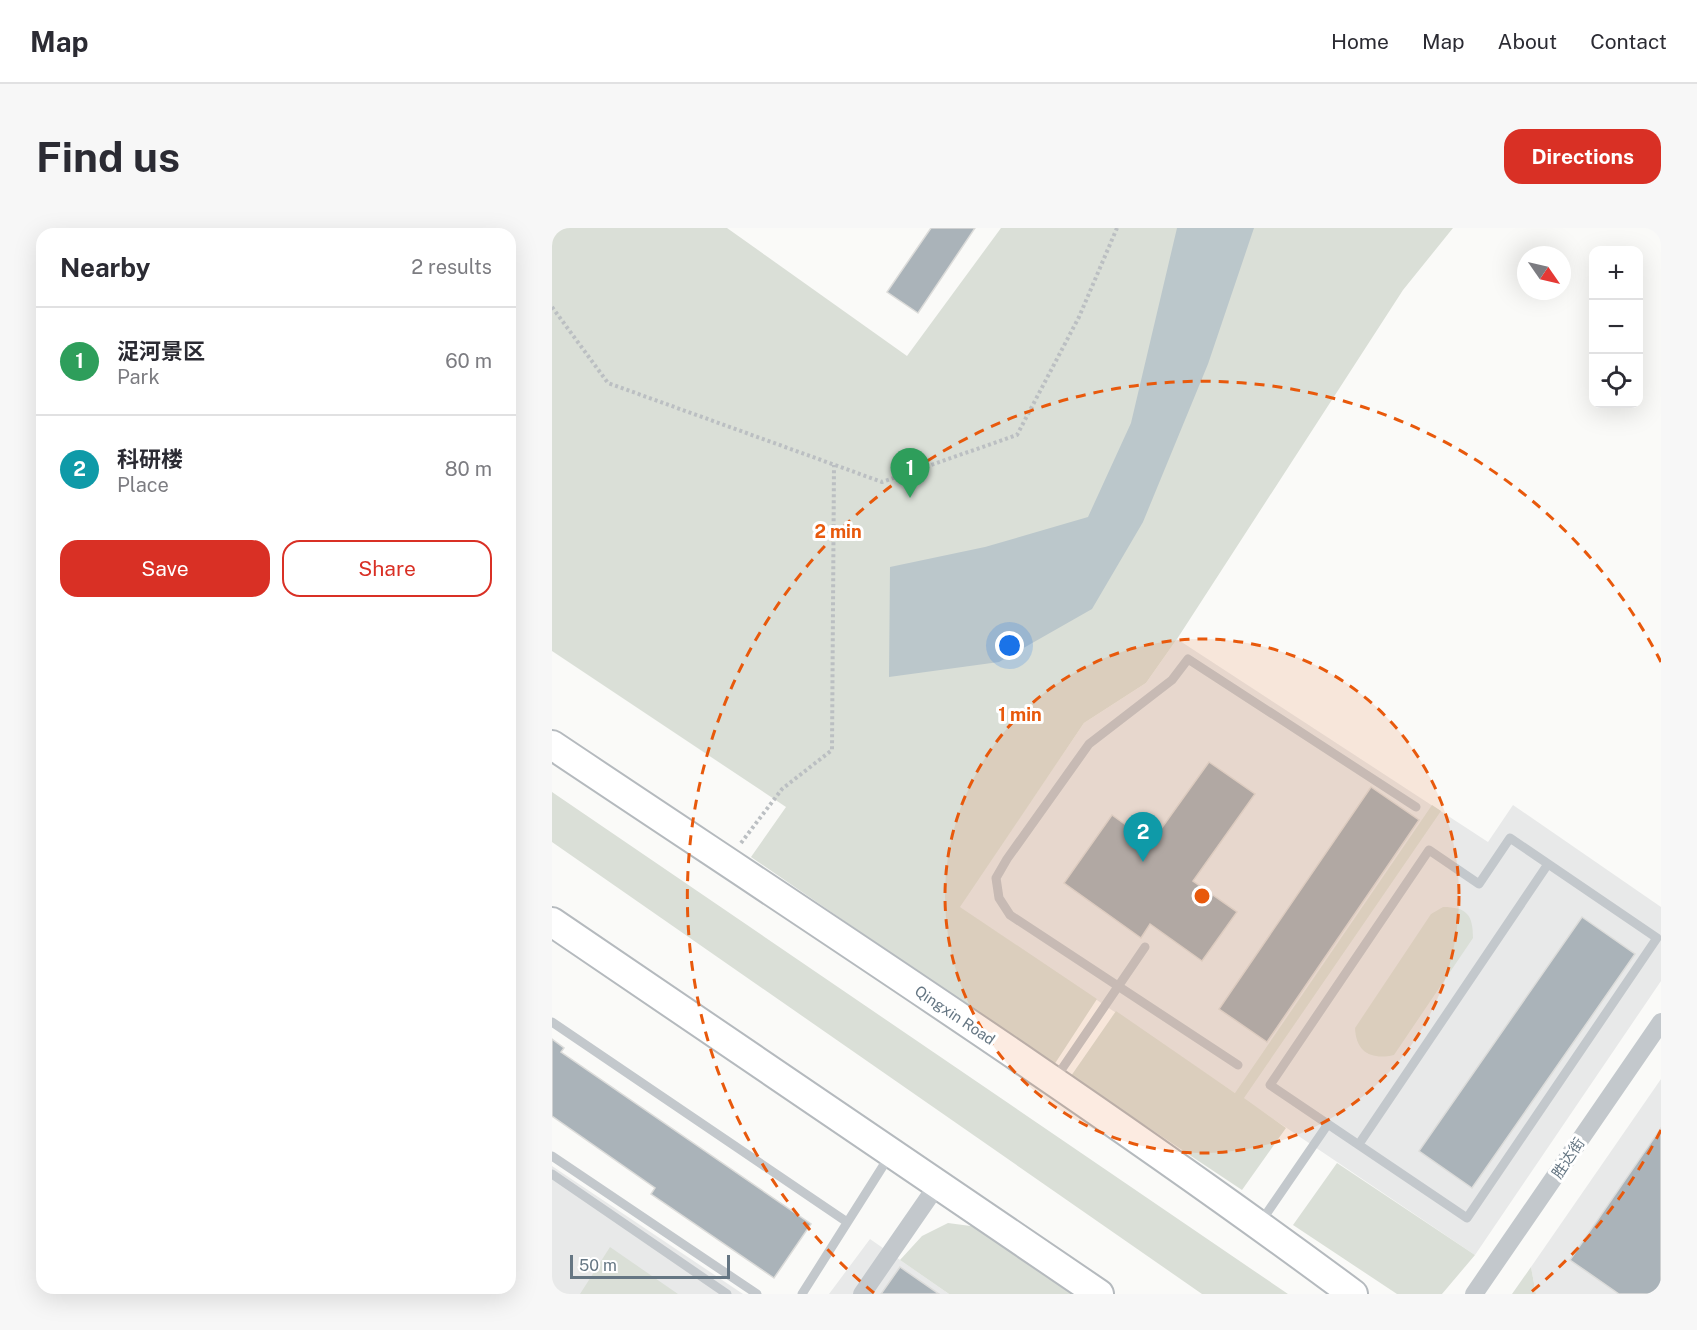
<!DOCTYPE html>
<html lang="en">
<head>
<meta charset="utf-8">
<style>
  body { margin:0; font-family:"Public Sans","Noto Sans SC",sans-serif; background:#f7f7f7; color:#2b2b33 }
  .controls { position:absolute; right:18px; top:18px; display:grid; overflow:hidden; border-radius:12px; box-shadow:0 6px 24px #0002 }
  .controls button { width:54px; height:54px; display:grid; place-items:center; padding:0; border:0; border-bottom:2px solid #e1e1e2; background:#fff; color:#2b2b33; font:30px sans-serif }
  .compass { position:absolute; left:965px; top:18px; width:54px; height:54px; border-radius:50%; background:#fff; box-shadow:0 6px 24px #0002; rotate:124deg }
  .scale { position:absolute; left:18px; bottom:15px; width:160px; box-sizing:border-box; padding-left:6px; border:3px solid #657683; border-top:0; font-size:16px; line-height:21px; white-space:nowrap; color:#657683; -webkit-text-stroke:4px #fff; paint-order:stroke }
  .you { position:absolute; left:458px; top:418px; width:21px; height:21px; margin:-15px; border:4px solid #fff; border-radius:50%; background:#1a73e8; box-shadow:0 0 0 9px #1a73e833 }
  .badge { display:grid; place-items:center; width:39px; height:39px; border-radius:50%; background:#d93025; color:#fff; font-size:20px; font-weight:700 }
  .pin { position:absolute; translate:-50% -50px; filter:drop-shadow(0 2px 3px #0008) }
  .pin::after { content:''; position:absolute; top:32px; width:21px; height:18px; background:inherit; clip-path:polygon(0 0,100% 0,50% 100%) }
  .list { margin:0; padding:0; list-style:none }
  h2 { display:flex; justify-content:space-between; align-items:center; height:78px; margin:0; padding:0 24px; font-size:26px }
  h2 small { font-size:20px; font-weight:400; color:#7c7c81 }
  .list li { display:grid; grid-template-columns:39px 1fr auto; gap:18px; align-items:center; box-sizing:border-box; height:108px; padding:0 24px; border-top:2px solid #e1e1e2 }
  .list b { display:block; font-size:22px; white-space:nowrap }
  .list p { margin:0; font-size:20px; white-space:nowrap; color:#7c7c81 }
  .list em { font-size:20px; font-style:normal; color:#7c7c81 }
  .actions { display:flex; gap:12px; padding:18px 24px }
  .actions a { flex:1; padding:14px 0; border:2px solid #d93025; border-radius:18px; text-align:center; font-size:21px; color:#d93025 }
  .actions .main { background:#d93025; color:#fff }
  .icon { flex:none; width:33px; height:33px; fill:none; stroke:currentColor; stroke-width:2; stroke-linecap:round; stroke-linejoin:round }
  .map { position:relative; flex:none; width:1109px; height:1066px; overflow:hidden; border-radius:18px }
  header { display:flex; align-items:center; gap:36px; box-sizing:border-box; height:84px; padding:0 30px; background:#fff; border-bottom:2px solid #e1e1e2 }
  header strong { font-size:28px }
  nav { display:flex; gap:33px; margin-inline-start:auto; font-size:21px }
  .intro { display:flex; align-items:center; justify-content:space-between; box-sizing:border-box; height:144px; padding:0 36px }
  h1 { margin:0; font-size:42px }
  .button { padding:15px 27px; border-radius:18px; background:#d93025; color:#fff; font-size:21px; font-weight:700 }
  main { display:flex; gap:36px; padding:0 36px }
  aside { flex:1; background:#fff; border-radius:18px; box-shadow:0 6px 24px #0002 }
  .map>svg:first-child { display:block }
  .built { fill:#e8e9e9 }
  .green { fill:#dadfd7 }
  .water { fill:#bbc7cb }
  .building { fill:#aab3b9; stroke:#dcdcda; stroke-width:1.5 }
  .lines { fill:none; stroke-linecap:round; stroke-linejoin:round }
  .primary-casing { stroke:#b5babe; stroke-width:32 }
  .path { stroke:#bbbfc2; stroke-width:4; stroke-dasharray:3 3; stroke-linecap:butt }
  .service { stroke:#c3c8cc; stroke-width:9 }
  .minor { stroke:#c3c8cc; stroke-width:18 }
  .primary { stroke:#fff; stroke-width:28 }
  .ring { fill:none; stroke:#e8590c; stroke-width:3; stroke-dasharray:10 8 }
  .labels { text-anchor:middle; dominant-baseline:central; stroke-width:6; stroke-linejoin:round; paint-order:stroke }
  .street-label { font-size:15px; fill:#657683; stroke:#fff }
  .centre { fill:#e8590c; stroke:#fff; stroke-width:3 }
  .ring-label { font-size:18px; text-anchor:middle; font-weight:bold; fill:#e8590c; stroke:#fff; stroke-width:6; stroke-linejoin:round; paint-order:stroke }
</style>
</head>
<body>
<header>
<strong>Map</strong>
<nav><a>Home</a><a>Map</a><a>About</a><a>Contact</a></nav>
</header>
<div class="intro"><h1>Find us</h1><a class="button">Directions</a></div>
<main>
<aside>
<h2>Nearby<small>2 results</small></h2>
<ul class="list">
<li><span class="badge" style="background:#2e9e5b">1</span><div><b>浞河景区</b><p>Park</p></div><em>60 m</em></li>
<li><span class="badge" style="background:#0f9aa8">2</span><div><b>科研楼</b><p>Place</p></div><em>80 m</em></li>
</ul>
<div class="actions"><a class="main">Save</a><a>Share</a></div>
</aside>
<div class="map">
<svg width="1109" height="1066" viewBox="0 0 1109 1066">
  <rect width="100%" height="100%" fill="#fafaf8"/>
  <path class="built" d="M625 411 936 614 961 577 1109 679V753L923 1027 407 679 532 495 594 455Z
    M1109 851V1066H984L979 1039Z
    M0 938 191 1066H0Z
    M318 1011 397 1066H277Z"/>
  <path class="green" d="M0 0H175L355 128 449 0H901L851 62 625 411 594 455 532 495 408 679 545 771 502 837 199 629 234 579 0 423Z
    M0 564 736 1066H650L0 614Z
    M880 577 889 583 692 870 734 900 690 962 519 848 564 783 683 865Z
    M891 679C915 679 921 687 921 710L842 827C820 832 804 825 803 800L879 686Z
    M785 935 923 1027 890 1066H845L741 997Z
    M396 995 426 999 525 1066H397L348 1032 370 1008Z
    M58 1019 126 1066H28Z
    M979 1039 984 1066H960Z"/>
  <path class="water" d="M625 0H702L656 136 591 294 540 381 447 434 337 449 338 339 433 319 536 289 579 195Z"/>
  <path class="building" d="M379 0H423L366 85 335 64Z
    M657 534 703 566 641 653 685 684 650 733 598 696 589 710 512 655 560 587 599 615Z
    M819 559 867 592 715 814 667 781Z
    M1030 689 1083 726 920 960 867 923Z
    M0 811 12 820 9 824 259 996 222 1050 99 966 103 960 0 888Z
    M1109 900V1066H1067L1018 1032Z
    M348 1039 387 1066H329Z"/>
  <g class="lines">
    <g class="primary-casing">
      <path id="primary" d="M0 517C269 697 541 873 801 1066
        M0 694 547 1066"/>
    </g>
    <path class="path" d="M0 79 56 155 330 254 465 207 527 89 565 0
      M189 615 230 561 280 522 282 237"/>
    <path class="service" d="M958 610 1105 710 915 990 718 857 877 622 927 656Z
      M0 794 295 994
      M686 837 458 687 447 670 444 650 455 631 537 516 620 452 636 431 864 579
      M503 851 593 719
      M807 916 996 636
      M0 928 205 1066
      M0 946 175 1066
      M708 995 776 896
      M250 1066 338 927"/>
    <path class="minor" d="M310 1066 386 956
      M922 1066 1109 794"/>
    <use href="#primary" class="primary"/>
  </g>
  <circle cx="650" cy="668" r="257" fill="#e8590c" fill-opacity=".12"/>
  <g class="ring">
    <circle cx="650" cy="668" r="257"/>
    <path d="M1109 902A515 515 0 0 1 978 1065M322 1065A515 515 0 1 1 1109 434"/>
  </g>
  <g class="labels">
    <g class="street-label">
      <text transform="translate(403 787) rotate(34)">Qingxin Road</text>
      <text transform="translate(1016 930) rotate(-56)">胜达街</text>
    </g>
  </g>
  <circle cx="650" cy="668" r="9" class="centre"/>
  <g class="ring-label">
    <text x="286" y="310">2 min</text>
    <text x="468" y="493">1 min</text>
  </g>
</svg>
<div class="controls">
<button>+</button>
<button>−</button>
<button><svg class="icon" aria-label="locate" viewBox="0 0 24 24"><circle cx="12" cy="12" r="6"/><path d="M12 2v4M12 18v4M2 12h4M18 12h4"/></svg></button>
</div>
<svg class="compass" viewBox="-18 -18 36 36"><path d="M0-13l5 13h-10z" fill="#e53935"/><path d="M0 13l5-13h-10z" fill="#7c7c81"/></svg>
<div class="scale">50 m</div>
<div class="you"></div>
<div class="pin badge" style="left:358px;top:270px;background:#2e9e5b">1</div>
<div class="pin badge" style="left:591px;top:634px;background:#0f9aa8">2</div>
</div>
</main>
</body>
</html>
